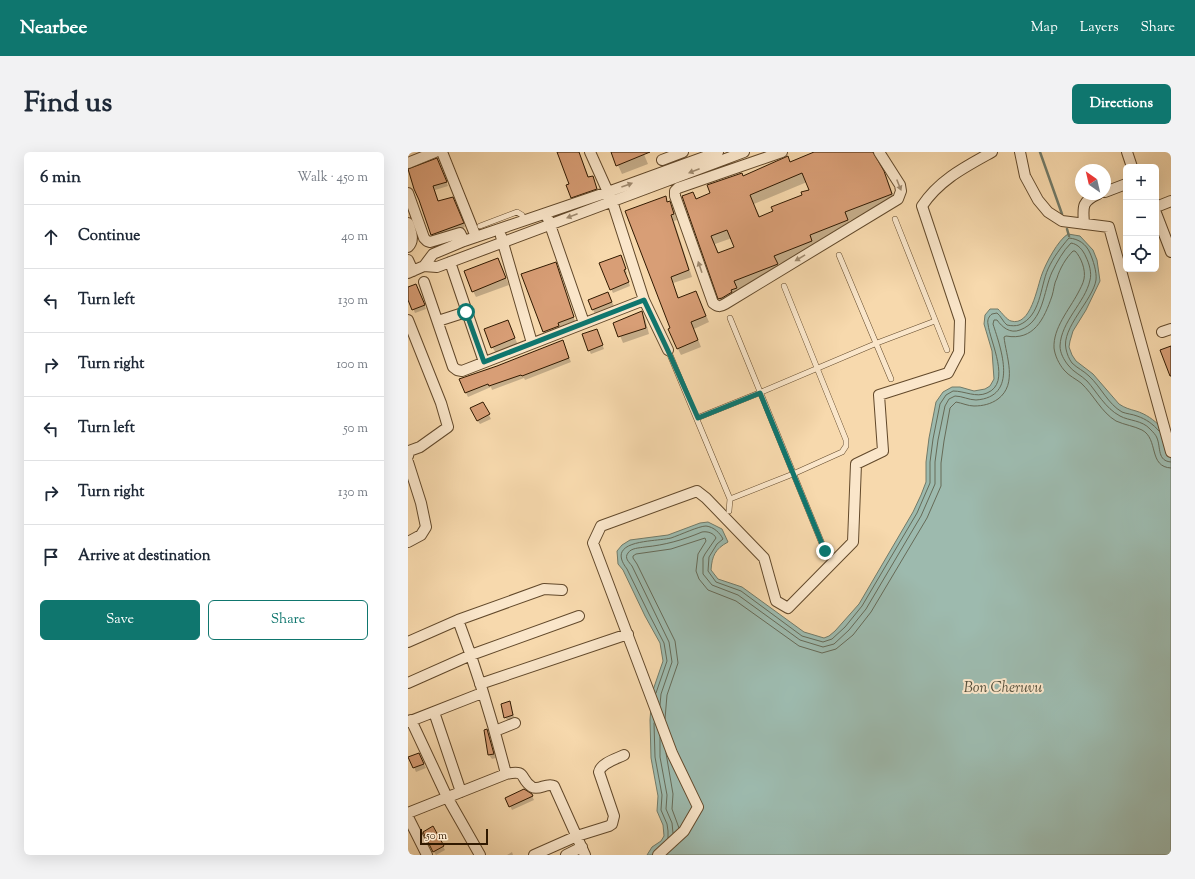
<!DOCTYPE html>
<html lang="en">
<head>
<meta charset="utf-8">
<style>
  body { margin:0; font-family:"Sorts Mill Goudy",serif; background:#f2f2f3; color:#1f2937 }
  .controls { position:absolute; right:12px; top:12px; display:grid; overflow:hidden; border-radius:6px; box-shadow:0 4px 16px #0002 }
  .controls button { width:36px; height:36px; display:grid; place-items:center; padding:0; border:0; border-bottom:1px solid #e0e1e3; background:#fff; color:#1f2937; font:20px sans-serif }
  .compass { position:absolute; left:667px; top:12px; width:36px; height:36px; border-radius:50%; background:#fff; box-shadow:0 4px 16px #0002; rotate:326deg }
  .scale { position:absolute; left:12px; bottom:10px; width:68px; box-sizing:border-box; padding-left:4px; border:2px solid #301900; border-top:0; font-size:11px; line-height:14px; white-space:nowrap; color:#301900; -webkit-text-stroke:3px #fae6ca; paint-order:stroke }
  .stop { position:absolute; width:12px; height:12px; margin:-9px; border:3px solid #0f766e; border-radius:50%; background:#fff }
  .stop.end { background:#0f766e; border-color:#fff; box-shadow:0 1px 4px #0008 }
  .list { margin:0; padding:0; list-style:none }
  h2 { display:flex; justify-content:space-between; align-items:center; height:52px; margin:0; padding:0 16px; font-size:17px }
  h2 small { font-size:13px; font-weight:400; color:#747a83 }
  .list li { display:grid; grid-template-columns:26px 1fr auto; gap:12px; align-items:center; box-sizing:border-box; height:64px; padding:0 16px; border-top:1px solid #e0e1e3 }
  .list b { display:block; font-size:15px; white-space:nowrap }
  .list em { font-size:13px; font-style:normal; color:#747a83 }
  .actions { display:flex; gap:8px; padding:12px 16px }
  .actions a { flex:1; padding:9px 0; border:1px solid #0f766e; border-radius:6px; text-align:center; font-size:14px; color:#0f766e }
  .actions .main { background:#0f766e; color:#fff }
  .icon { flex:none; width:22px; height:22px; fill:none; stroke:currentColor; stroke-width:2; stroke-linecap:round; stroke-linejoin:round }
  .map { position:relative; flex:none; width:763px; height:703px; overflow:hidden; border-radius:6px }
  header { display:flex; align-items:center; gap:24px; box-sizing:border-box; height:56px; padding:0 20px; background:#0f766e; color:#fff }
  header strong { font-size:19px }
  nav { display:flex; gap:22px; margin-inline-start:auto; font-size:14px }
  .intro { display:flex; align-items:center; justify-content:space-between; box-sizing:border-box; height:96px; padding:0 24px }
  h1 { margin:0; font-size:28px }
  .button { padding:10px 18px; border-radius:6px; background:#0f766e; color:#fff; font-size:14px; font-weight:700 }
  main { display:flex; gap:24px; padding:0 24px }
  aside { flex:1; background:#fff; border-radius:6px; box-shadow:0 4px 16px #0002 }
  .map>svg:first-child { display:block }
  .water { fill:#9dbaae; stroke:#717a68 }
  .shadow { fill:#0003; fill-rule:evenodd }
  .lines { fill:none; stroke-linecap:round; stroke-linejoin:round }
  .shore { stroke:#666a57; stroke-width:1 }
  .stream { stroke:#717a68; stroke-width:2.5 }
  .building { fill:#d89e76; stroke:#301900; fill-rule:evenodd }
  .service-casing { stroke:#62492b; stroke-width:6 }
  .minor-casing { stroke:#62492b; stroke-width:12 }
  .service { stroke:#fae6ca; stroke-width:5 }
  .minor { stroke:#fae6ca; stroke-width:10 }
  .oneway { fill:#9f8a6f }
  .route { stroke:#0f766e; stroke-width:5 }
  .labels { text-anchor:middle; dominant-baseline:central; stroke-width:4; stroke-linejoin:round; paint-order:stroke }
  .water-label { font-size:15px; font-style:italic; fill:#56513d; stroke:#fae6ca }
</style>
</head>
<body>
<header>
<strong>Nearbee</strong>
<nav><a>Map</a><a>Layers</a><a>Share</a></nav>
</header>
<div class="intro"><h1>Find us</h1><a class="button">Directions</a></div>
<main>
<aside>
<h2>6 min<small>Walk · 450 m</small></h2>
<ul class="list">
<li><svg class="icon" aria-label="ahead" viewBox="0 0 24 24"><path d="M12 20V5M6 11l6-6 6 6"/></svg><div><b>Continue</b></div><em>40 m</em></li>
<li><svg class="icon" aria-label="left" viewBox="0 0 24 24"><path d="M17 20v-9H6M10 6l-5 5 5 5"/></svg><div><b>Turn left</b></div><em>130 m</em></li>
<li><svg class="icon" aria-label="right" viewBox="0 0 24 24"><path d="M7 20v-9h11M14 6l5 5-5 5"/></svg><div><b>Turn right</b></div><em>100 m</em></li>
<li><svg class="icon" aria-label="left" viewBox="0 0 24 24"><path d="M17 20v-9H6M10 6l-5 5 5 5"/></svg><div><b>Turn left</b></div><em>50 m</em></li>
<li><svg class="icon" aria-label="right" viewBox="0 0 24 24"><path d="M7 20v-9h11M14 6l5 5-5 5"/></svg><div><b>Turn right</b></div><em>130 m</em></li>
<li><svg class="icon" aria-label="arrive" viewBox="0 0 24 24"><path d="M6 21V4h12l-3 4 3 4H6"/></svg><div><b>Arrive at destination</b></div></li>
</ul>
<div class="actions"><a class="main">Save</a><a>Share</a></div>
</aside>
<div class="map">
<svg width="763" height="703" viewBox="0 0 763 703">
  <rect width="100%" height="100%" fill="#f7d9ad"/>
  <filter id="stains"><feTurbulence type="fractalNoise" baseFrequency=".005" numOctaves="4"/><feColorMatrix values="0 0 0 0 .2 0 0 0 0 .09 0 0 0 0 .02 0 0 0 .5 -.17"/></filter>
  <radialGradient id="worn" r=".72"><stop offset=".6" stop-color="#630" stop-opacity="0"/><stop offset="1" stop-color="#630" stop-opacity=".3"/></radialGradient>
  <path class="water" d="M660 82 672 84 685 98 689 108 692 129 678 158 665 179 662 189 661 195 664 203 668 209 685 222 711 252C717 256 721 257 728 259 738 262 746 268 753 275L763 307V703H239L244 695 253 689 256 684 255 673 249 659 250 644 243 606 242 568 244 541 255 509 252 491 237 464 215 418 210 412 209 399 214 393 222 388 260 383 292 371 300 370 314 377 320 390C307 397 304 404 303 418L310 427 334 435 396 480 416 486 421 484 427 479 451 452 505 360 513 343 518 330V310L521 286 528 250 535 240 544 235H552L566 239 577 237 582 234 586 227 584 199 576 172 577 163 582 157H590C594 161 599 168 603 169 623 175 629 135 634 122 638 111 650 88 660 82Z"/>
  <path class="shadow" d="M150 0H171L181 26 184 25 193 45 168 53 164 45 163 32Z
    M204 0H235L240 12 214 22Z
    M404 0H463L480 29 488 50 441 69 444 77 406 92 408 98 370 112 373 120 330 137 333 145 316 155 311 147 285 41 289 47 303 42 335 25 382 11 405 2ZM399 30 402 38 396 43 366 60 352 65 346 52ZM324 86 327 95 311 102 307 92Z
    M29 7 40 34 27 38 31 50H47L57 75 26 86 0 18Z
    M257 46 265 56 269 68 266 69 284 125 265 131 271 146 288 140 301 170 286 177 293 195 273 203 270 197 263 177Z
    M213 104 219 121 218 122 222 134 205 141 203 137Z
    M90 107 101 133 68 145 65 139Z
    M148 112 167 169 152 175 153 178 138 184 115 122Z
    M0 136 10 137 18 157 7 161 0 144Z
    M200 141 206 154 187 162 185 158Z
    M233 160 237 166 241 182 215 191 207 171Z
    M100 169 110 193 88 201 84 195Z
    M190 182 196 197 183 202 181 198Z
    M156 193 163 210 117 228 116 226 84 238 83 235 60 245 58 241 52 227Z
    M75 251 83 267 72 272 69 268Z
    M101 550 107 567 100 569 97 565Z
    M79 578 81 582 88 606 84 607 81 603 77 579Z
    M2 606H13L18 616 8 620Z
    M123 642 126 648 104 658 98 646Z
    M25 676 37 698 28 703 26 700Z
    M104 700 105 703H99Z"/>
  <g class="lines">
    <path class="shore" d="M248 541 259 509 256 491 241 462 219 417C196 387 247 390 263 386 272 383 291 374 298 374 306 375 312 381 315 387L309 392 301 405 300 419 308 430 333 439 394 484 415 490 424 487 437 475 454 454 509 361 522 331V310L525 287 532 252 538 243 545 239C557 239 568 246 579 241 604 231 582 190 580 172 579 168 581 164 584 162L589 161C593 164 595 170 599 173 603 174 608 174 611 173 633 164 632 135 640 117 645 106 653 95 661 86 671 87 678 92 682 101 685 108 689 120 688 128 685 148 653 176 658 197 659 202 661 207 664 211 669 216 676 219 681 224 693 235 700 252 714 260 719 262 724 262 729 264 738 267 745 272 751 279
      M252 553 253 542 264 510 261 490 224 414C221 410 216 406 220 401 223 396 231 396 237 395 257 393 275 388 294 380 299 379 306 381 308 386L297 402 295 406V422L304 433 330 443 392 488 415 495 426 492 441 478 458 457 513 364 527 332V310L530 288 537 254 541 247 547 244C554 244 561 248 568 248 611 245 593 197 585 172L586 168H589C594 175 602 182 612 178 636 169 635 140 644 120 649 110 655 99 663 91 670 92 675 98 678 105 681 111 684 121 682 128 677 151 653 169 652 194 652 201 656 208 660 213 665 220 673 223 679 229 689 240 697 256 712 264 721 269 734 268 742 277 745 280 748 283 749 286 753 296 749 309 763 310
      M257 567 259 543 270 511 267 489 229 412 225 406V404L228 402 263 397 297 386 298 389 290 402 288 419 291 427 300 438 328 449 391 494 414 501 428 497 445 483 463 460 519 366 533 334V311L536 289 542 256 548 250C554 251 560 254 566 254 575 254 583 252 590 247 610 232 598 204 596 185L598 184C626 189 636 167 644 144 646 138 646 131 649 126 652 116 658 106 665 99H667C673 105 678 118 676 127 675 132 672 137 670 141 661 158 645 176 646 196 647 204 651 212 656 218 661 224 668 227 673 231 686 243 693 260 708 269 717 273 726 274 734 278 751 287 740 315 763 316
      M246 571 247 605 254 643 253 658 259 672 260 679V686
      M252 585V605L259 643 258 657 264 671 265 681
      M258 601 265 642 264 657 271 676"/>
    <path class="stream" d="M632 0 654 62
      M659 77 661 84"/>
  </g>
  <path class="building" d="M149 0H171L180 25 185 24 189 37 163 46 158 33 161 32Z
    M203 0H242L208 14Z
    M406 0H465L476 19 484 42 437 60 440 68 402 83 404 89 366 104 370 112 326 129 329 136 323 138 324 140 314 146 310 147 274 44 285 40 288 47 302 41 299 33 334 21 335 24 380 4 382 10ZM394 21 401 38 393 40 394 43 363 55 365 59 351 65 342 43ZM319 78 326 95 310 101 303 84Z
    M29 6 39 30 25 34 30 49 45 45 56 71 23 83 11 48 6 37 0 17Z
    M258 44 259 50 262 49 266 62 263 63 281 118 263 125 270 146 288 139 298 164 283 170 290 188 269 197 260 177 262 176 217 59Z
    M213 103 218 117 216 118 221 130 202 138 191 111Z
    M90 106 98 126 64 140 56 119Z
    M148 110 166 165 150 171 151 174 135 180 113 122Z
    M8 132 17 153 4 158 0 148V135Z
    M200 140 204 150 184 158 180 148Z
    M234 159 238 176 210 185 205 171Z
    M100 168 107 186 83 196 76 177Z
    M189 177 195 193 180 199 174 182Z
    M155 188 161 206 114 224 113 223 81 234 80 232 57 241 51 227 89 214Z
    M763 194V224H762L752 198Z
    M75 250 82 262 69 269 62 256Z
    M102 549 105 563 96 566 93 552Z
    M79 577 86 602 80 603 76 578Z
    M11 601 16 612 5 616 0 605Z
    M116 637 124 642 125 644 101 655 97 646Z
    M25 674 36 694 25 700 15 680Z"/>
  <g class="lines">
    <g class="service-casing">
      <path id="service" d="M487 67 539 198
        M72 74 109 60 114 63 117 69
        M431 103 483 227
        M322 166 417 399
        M260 198 322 347 321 359
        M289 266 351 241 469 191 527 169
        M322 347 385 322 434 300 438 294V288L376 134"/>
    </g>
    <g class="minor-casing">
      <path id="minor" d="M34 0 68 85
        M182 0 204 49 236 148 260 198
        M374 0 270 36 267 39V44L305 151C310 155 312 155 317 152L490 47 493 39 492 33 471 0
        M612 0 617 24 630 48 640 60 654 69 701 75 763 300
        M719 0 724 15
        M254 8 275 0
        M0 11 27 0
        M697 40 718 32
        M0 41 16 86 19 89 22 90 52 81 56 89
        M748 55 763 49
        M748 61 763 100
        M140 67 176 171
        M0 71C3 80 7 88 0 95
        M676 72C675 55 673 50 690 42
        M93 84 124 191
        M0 108 5 119
        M42 110 76 210
        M16 114 29 115 336 0
        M0 121 16 114 25 102 56 89 200 40 310 0
        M16 130 45 215 49 218 54 219 236 148
        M0 168 33 251 40 275 12 295 1 299 0 304
        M30 169 58 160
        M754 180 763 177
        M0 310 13 351 18 375 13 383 0 390
        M0 490 50 468
        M0 531 63 503 171 464
        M72 532 220 482
        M26 560 53 640
        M3 568 39 645 72 703
        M0 570 74 541
        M87 579 107 571
        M98 622C85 570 69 518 50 468L136 437 154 438
        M0 661 98 622C120 617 111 627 124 635 131 639 139 630 146 634L177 703
        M0 665 19 703
        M126 703 169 684 201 674 204 672 206 664 191 620C193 611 208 607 216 603
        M158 703 174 695
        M250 703 276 679 290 655 264 601 185 391 193 374 289 339 298 346 356 406 368 449 380 456 445 390 448 312 475 299 471 243 540 221 551 200 552 168 514 54C531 28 557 15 584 0"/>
    </g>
    <use href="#service" class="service"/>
    <use href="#minor" class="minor"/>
  </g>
  <defs><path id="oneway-solid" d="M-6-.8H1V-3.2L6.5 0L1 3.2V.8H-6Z"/></defs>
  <g class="oneway">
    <use href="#oneway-solid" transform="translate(286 19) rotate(159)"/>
    <use href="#oneway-solid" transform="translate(219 33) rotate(-20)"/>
    <use href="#oneway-solid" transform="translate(491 33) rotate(68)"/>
    <use href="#oneway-solid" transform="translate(164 64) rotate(159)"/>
    <use href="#oneway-solid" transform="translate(392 106) rotate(149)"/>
    <use href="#oneway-solid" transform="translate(292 115) rotate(-109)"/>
  </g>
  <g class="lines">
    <path class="route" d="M58 160 76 210 236 148 262 203 290 266 352 241 417 399"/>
  </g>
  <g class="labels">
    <g class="water-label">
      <text x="595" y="536">Bon Cheruvu</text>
    </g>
  </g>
  <rect width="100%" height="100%" filter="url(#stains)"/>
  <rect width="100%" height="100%" fill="url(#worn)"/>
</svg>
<div class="controls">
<button>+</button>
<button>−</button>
<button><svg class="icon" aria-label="locate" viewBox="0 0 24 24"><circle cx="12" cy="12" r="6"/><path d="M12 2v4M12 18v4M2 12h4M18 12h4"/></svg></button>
</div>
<svg class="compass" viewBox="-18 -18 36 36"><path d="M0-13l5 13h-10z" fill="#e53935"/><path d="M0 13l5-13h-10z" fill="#747a83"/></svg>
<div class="scale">50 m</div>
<div class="stop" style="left:58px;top:160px"></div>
<div class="stop end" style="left:417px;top:399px"></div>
</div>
</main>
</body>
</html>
